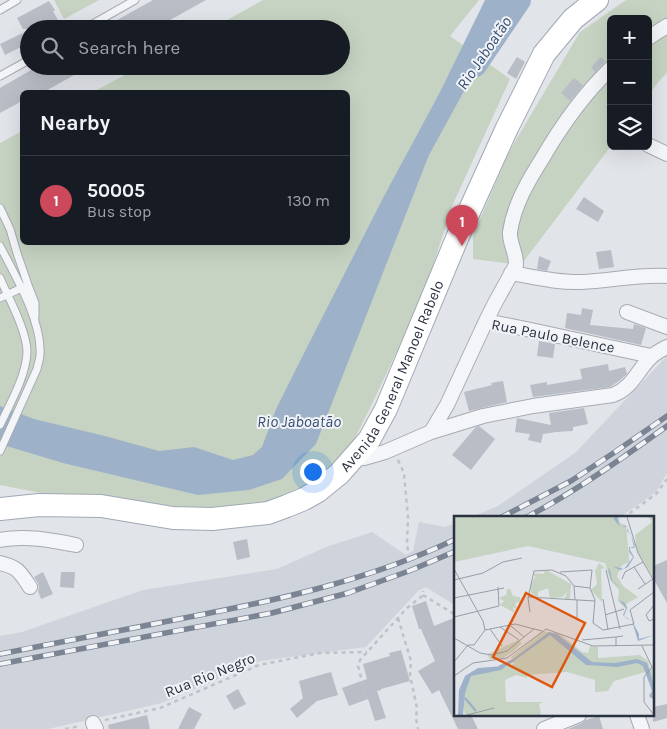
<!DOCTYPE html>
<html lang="en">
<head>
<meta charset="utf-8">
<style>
  body { margin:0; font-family:Karla,sans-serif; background:#20242c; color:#f1f3f6 }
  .controls { position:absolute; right:15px; top:15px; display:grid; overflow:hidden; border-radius:8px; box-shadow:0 5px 20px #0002 }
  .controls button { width:45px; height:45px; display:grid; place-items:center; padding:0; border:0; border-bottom:1px solid #363941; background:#171b24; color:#f1f3f6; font:25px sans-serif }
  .you { position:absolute; left:312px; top:471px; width:18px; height:18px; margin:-12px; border:4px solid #fff; border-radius:50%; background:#1a73e8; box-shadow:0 0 0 8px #1a73e833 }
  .badge { display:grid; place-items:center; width:32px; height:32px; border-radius:50%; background:#cb495b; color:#fff; font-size:16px; font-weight:700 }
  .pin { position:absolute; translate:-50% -41px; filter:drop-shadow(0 1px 2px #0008) }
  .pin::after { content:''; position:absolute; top:26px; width:18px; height:15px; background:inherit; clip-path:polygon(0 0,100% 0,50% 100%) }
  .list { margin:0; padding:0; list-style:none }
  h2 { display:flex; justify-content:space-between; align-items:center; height:65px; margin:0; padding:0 20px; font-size:21px }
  h2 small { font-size:16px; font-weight:400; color:#9ea1a6 }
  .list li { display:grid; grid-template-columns:32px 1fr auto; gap:15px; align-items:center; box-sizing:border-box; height:90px; padding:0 20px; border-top:1px solid #363941 }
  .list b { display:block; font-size:19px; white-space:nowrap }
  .list p { margin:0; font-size:16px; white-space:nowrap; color:#9ea1a6 }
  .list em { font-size:16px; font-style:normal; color:#9ea1a6 }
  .icon { flex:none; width:28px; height:28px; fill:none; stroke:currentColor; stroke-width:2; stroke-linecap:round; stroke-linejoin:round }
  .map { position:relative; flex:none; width:667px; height:729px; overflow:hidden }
  .search { position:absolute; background:#171b24; box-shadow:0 5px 20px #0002; left:20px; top:20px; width:330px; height:55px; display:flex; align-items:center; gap:12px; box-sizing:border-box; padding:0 18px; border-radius:28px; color:#9ea1a6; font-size:19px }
  .panel { position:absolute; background:#171b24; box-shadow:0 5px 20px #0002; left:20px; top:90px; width:330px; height:155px; border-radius:8px }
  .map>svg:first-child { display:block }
  .built { fill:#cfd3db }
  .green { fill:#c6d3c2 }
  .water { fill:#9db2c9 }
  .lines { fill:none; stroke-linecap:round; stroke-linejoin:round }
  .river { stroke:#9db2c9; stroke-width:24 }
  .building { fill:#b8bdc6 }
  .lane-casing { stroke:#a6abb3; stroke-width:9 }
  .street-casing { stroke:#a6abb3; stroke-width:16 }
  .primary-casing { stroke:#a1a8b5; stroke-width:24 }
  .path { stroke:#bfc2c8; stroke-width:2.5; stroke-dasharray:4 4; stroke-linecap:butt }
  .lane { stroke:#f4f5f8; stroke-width:7 }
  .street { stroke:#f4f5f8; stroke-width:14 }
  .primary { stroke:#fff; stroke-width:22 }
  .rail-casing { stroke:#7b8493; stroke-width:5.5 }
  .rail { stroke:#f1f3f7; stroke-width:4; stroke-dasharray:11; stroke-linecap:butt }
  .labels { text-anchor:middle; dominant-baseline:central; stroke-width:4; stroke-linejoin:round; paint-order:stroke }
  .street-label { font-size:15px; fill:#2a3241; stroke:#f1f3f7 }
  .water-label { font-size:16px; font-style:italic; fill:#355074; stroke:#f1f3f7 }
  .inset-river { fill:none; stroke:#9db2c9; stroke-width:2.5 }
  .inset-road { fill:none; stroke:#989da6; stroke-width:1 }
  .view { fill:#de570f; fill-opacity:0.15; stroke:#de570f; stroke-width:2.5 }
  .inset-edge { fill:none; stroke:#2a3241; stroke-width:2.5 }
</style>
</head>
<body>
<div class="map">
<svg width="667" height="729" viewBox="0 0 667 729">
  <rect width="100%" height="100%" fill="#e1e4e9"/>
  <path class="built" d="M667 356V473L656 492 619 518H469L498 506 575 453Z
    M419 522 445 527 456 523V606L426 587 418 591 366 647 260 661 162 703 48 729H0V636L22 632 143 590 277 569 326 547 372 532 406 555 413 551Z"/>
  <path class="green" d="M54 0H99L64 19Z
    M263 0H479L450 36 510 79 453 204 423 296 372 404 343 462 310 488 265 507 173 511 72 499 0 485V143L22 131V242H348V92H93L142 66H341V29H211Z
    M626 0H667V73L659 81 648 96V19H611V146L521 265 473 259V235L510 150 580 32Z"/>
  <path class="water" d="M485 0H514L429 155 316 444 282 479 249 490 198 495 63 463 0 444V406L34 419 105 436 159 451 194 447 233 460 253 455 262 447 276 409 299 363 383 198 440 92Z"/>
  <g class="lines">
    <path class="river" d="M475 65 519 0"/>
  </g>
  <path class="building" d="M153 0H206L154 29H101Z
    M49 1 55 10 53 11 59 22 48 29H23L17 18Z
    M29 30V43L5 55 0 44Z
    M517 57 525 62 516 79 507 73Z
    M601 57 605 61 595 72 591 67Z
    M38 66H90L44 92H22V101L0 113V88Z
    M574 78 583 85 570 101 561 93Z
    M584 197 604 211 598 222 576 209Z
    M611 250 614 267 599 269 596 252Z
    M539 256 551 261 547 271 537 269Z
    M582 308 593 310 590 325 633 329 634 324 646 328 641 345 565 328 567 313 581 315Z
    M539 341 555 344 553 358 537 356Z
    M608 364 609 371 625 367 627 374 619 381 610 387 533 397 530 385 547 382V385L582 379 580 369Z
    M503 381 507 402 469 411 464 392 492 385 491 383Z
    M584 408 588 424 573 427V431L556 432 543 434 541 443 528 440 530 434 515 432 517 418 551 425 549 413Z
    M479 426 495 439 471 470 452 455 476 427Z
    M247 539 250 557 237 560 233 542Z
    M667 560V603L653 578V566Z
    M43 572 53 594 41 599 38 591 39 587 38 583 34 577Z
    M61 572H75L74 588 60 587Z
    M426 601 434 626 456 617V715H471L478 729H458L439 690 432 694 418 671 435 661 421 629H419L412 606Z
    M401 650 410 681 381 689V690L377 691 386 718 375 721 368 699 349 706 342 688 367 679 363 664 390 656 389 653Z
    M331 672 338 695 317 701 297 718 290 709 303 698 299 681Z
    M238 689 246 704 234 710 226 696Z
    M667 704V718L653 722V707Z
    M189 707 202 714 194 729H178Z
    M147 715 150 729H109L108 725Z
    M599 716 603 729H568L582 723 586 720Z"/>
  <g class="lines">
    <g class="lane-casing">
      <path id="lane" d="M0 10 17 0
        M84 29 135 0
        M0 76 29 60
        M0 208 10 229 17 253 28 285 0 298
        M0 246C15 275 42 321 40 354 40 359 38 364 37 369L0 451
        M0 278C9 299 26 329 27 351 27 374 10 404 0 425
        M28 285 35 303V317"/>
    </g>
    <g class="street-casing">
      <path id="street" d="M648 38 667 26
        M648 145 667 154
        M511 273C534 277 558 283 581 282 610 281 638 274 667 276
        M627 312 667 327
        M486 321 495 303 516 265C517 254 509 243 510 232 514 205 528 181 542 159 561 126 583 95 611 68
        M431 432 447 405 486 321 531 330 651 356
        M352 459 364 458 385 452 431 432 483 416 533 406 613 395C632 388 637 371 650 358 655 353 661 350 667 347
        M0 540C25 535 51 540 76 545
        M0 563C18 567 20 572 30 587
        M637 715 642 729
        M93 723 96 729
        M544 729 579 715"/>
    </g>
    <g class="primary-casing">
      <g id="primary">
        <path id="s1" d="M0 509 39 505 101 506 173 518 212 519 268 513 287 506 304 499 318 491 339 474 369 440 386 409 458 236 507 128 544 54 573 19 597 0"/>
      </g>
    </g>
    <path class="path" d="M398 460 404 473 408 518 407 543 408 551
      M623 518 656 494 667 479
      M423 595 454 614H456
      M398 618 411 661 410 675 417 708 416 718 418 729
      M365 693 358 666 360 660 407 608 421 597 423 595V591
      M105 720 160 708 259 665 320 653 367 652
      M65 729 80 726"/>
    <use href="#lane" class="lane"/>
    <use href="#street" class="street"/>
    <use href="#primary" class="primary"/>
    <g class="rail-casing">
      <path id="rail" d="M500 518 571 481 615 452 667 416
        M525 518C575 492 621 459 667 426
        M0 654C60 642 119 631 179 619 274 601 368 581 456 539
        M0 664 272 613 348 593 409 571 456 551"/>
    </g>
    <use href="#rail" class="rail"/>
  </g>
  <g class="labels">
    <g class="street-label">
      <text transform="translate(553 336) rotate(11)">Rua Paulo Belence</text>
      <text stroke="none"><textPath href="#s1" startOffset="464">Avenida General Manoel Rabelo</textPath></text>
      <text transform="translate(210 675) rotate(-22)">Rua Rio Negro</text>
    </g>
    <g class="water-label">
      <text transform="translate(484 53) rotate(-56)">Rio Jaboatão</text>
      <text x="299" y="421">Rio Jaboatão</text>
    </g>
  </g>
  <g transform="translate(454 516)">
    <rect width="200" height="200" fill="#e1e4e9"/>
    <path d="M0 1H165L166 7 172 9 175 41V46L168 49 163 60 169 70 184 81 172 88 174 93 171 92 164 85 165 74 156 64 151 47 74 30 0 46ZM194 1H200V63L183 35 181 19 198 6ZM145 47 151 52 147 53 148 86 137 74 143 68 141 55ZM92 54 117 68 116 83H111L113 76 108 81 96 82 94 72 84 76V82L77 77 76 70 81 61 79 57 89 58ZM53 73H56L59 80 66 81 67 86 61 87 63 93 59 91 61 97 46 89 50 85 45 82 52 79ZM89 115 106 118 128 136 134 137 136 130 144 131V142L186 139 194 145 196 153 200 149V168L195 155 160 165 154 175 141 176V164L113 156 73 159V162L62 159 51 164 52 186H89L85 188 87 199H11L8 180 13 163 22 157 40 155 60 148 57 141ZM64 124 68 127 60 135 49 142 35 143 34 138Z" fill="#c6d3c2"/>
    <path d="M163 1 166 11 172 10 174 14V15L177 19 181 30 180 32H178L176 31V34L180 41 174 51 170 53 166 54 158 50 154 52 156 54 158 64 166 72 168 80 165 84 171 87 173 92 170 100 178 105 185 118V123L200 119 184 125 178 105 172 102 169 99 172 92 165 84 168 80 166 72 157 64 154 52 158 50 170 53 179 41 175 36V31H180L177 19 173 15V11H166L159 2ZM95 116 103 118 138 146 161 147 183 143 193 147 200 168V184L195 180 198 175 189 150 183 147 163 151 132 149 96 119 47 154 17 160 11 177 9 199H4L5 174 11 160 24 152 50 150Z" fill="#9db2c9"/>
    <path class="inset-river" d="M45 151 60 144M11 182 22 195"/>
    <path class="inset-road" d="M173 1 184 37 200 65M180 51 191 68M0 53 29 105 31 114M152 54 166 113M106 56 138 54 136 72M168 63 171 56 189 46M0 64 29 57 49 46 68 42M120 70 136 72M136 72 141 84 139 107 149 114 180 108 176 94 200 76M184 73 199 63M74 81 141 85M0 82 50 72M149 83 154 114M200 89 192 99 195 105 200 103M76 96 74 82 80 55 98 54 112 60 120 70 121 84M151 99 170 93M0 101 45 90 44 71M123 103V84M57 110 70 121 80 113M46 111 65 124M36 113 48 130M31 114 61 108 88 115M0 122 26 137 37 139 53 135 70 121M128 124 162 121M162 130V121L169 120M188 130 198 151 190 161V186L200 199M0 146 14 129H20L31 114M0 160 19 147 53 142 92 113 139 130 200 129M13 199 40 192"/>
    <path class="view" d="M72 77 131 107 98 171 39 141Z"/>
    <rect width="200" height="200" class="inset-edge"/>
  </g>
</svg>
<div class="controls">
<button>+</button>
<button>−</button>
<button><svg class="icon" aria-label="layers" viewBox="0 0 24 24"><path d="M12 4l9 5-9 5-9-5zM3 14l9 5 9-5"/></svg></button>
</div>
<div class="you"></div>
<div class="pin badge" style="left:462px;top:246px">1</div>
<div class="search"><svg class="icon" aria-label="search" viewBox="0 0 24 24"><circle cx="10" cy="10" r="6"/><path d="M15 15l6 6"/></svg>Search here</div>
<section class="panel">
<h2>Nearby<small></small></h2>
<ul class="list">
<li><span class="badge">1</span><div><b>50005</b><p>Bus stop</p></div><em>130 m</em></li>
</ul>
</section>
</div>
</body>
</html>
